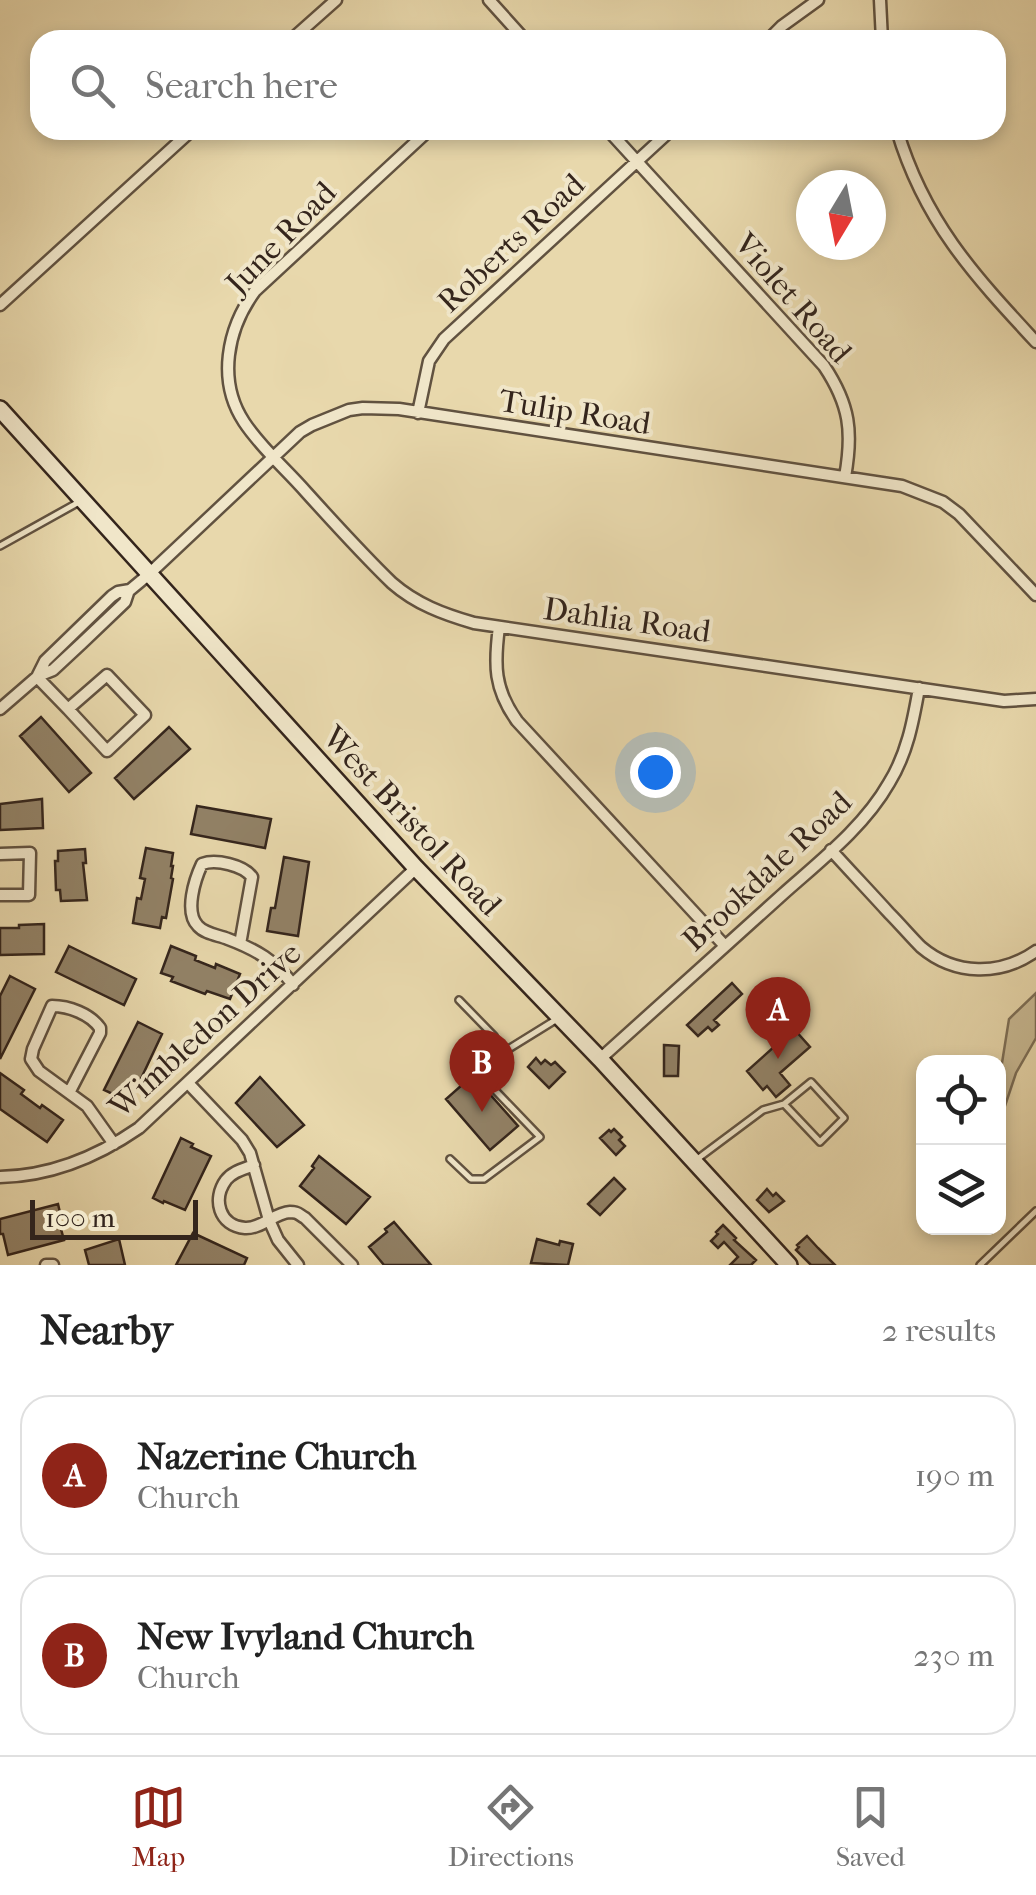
<!DOCTYPE html>
<html lang="en">
<head>
<meta charset="utf-8">
<style>
  body { margin:0; font-family:"IM FELL French Canon",serif; background:#f2f2f2; color:#222 }
  .controls { position:absolute; right:30px; bottom:30px; display:grid; overflow:hidden; border-radius:20px; box-shadow:0 5px 15px #0003 }
  .controls button { width:90px; height:90px; display:grid; place-items:center; padding:0; border:0; border-bottom:2px solid #e0e0e0; background:#fff; color:#222; font:50px sans-serif }
  .compass { position:absolute; left:796px; top:170px; width:90px; height:90px; border-radius:50%; background:#fff; box-shadow:0 5px 15px #0003; rotate:190deg }
  .scale { position:absolute; left:30px; bottom:25px; width:168px; box-sizing:border-box; padding-left:10px; border:5px solid #34251c; border-top:0; font-size:28px; line-height:35px; white-space:nowrap; color:#34251c; -webkit-text-stroke:8px #f0e6c9; paint-order:stroke }
  .you { position:absolute; left:655px; top:772px; width:35px; height:35px; margin:-25px; border:8px solid #fff; border-radius:50%; background:#1a73e8; box-shadow:0 0 0 15px #1a73e833 }
  .badge { display:grid; place-items:center; width:65px; height:65px; border-radius:50%; background:#8f2418; color:#fff; font-size:32px; font-weight:700 }
  .pin { position:absolute; translate:-50% -82px; filter:drop-shadow(0 2px 5px #0008) }
  .pin::after { content:''; position:absolute; top:52px; width:35px; height:30px; background:inherit; clip-path:polygon(0 0,100% 0,50% 100%) }
  .list { margin:0; padding:0; list-style:none }
  h2 { display:flex; justify-content:space-between; align-items:center; height:130px; margin:0; padding:0 40px; font-size:42px }
  h2 small { font-size:32px; font-weight:400; color:#767676 }
  .list li { display:grid; grid-template-columns:65px 1fr auto; gap:30px; align-items:center; box-sizing:border-box; height:160px; margin:0 20px 20px; padding:0 20px; border:2px solid #e0e0e0; border-radius:30px }
  .list b { display:block; font-size:38px; white-space:nowrap }
  .list p { margin:0; font-size:32px; white-space:nowrap; color:#767676 }
  .list em { font-size:32px; font-style:normal; color:#767676 }
  .icon { flex:none; width:55px; height:55px; fill:none; stroke:currentColor; stroke-width:2; stroke-linecap:round; stroke-linejoin:round }
  .map { position:relative; flex:none; width:1036px; height:1265px; overflow:hidden }
  .search { position:absolute; background:#fff; box-shadow:0 5px 15px #0003; left:30px; right:30px; top:30px; height:110px; display:flex; align-items:center; gap:25px; box-sizing:border-box; padding:0 35px; border-radius:30px; color:#767676; font-size:38px }
  .sheet { height:490px; background:#fff }
  nav { display:flex; justify-content:space-around; align-items:center; box-sizing:border-box; height:140px; border-top:2px solid #e0e0e0; background:#fff; font-size:28px; color:#767676 }
  nav a { display:grid; justify-items:center; gap:5px }
  nav .on { color:#8f2418 }
  .map>svg:first-child { display:block }
  .green { fill:#c9ba94; stroke:#7e7058; stroke-width:2.5 }
  .building { fill:#928267; stroke:#34251c; stroke-width:2.5 }
  .lines { fill:none; stroke-linecap:round; stroke-linejoin:round }
  .service-casing { stroke:#615240; stroke-width:10 }
  .minor-casing { stroke:#615240; stroke-width:15 }
  .secondary-casing { stroke:#34251c; stroke-width:20 }
  .service { stroke:#f0e6c9; stroke-width:5 }
  .minor { stroke:#f0e6c9; stroke-width:10 }
  .secondary { stroke:#f0e6c9; stroke-width:15 }
  .labels { text-anchor:middle; dominant-baseline:central; stroke-width:8; stroke-linejoin:round; paint-order:stroke }
  .street-label { font-size:32px; fill:#34251c; stroke:#f0e6c9 }
</style>
</head>
<body>
<div class="map">
<svg width="1036" height="1265" viewBox="0 0 1036 1265">
  <rect width="100%" height="100%" fill="#e8d8ac"/>
  <filter id="stains"><feTurbulence type="fractalNoise" baseFrequency=".002" numOctaves="4"/><feColorMatrix values="0 0 0 0 .2 0 0 0 0 .09 0 0 0 0 .02 0 0 0 .5 -.17"/></filter>
  <radialGradient id="worn" r=".72"><stop offset=".6" stop-color="#630" stop-opacity="0"/><stop offset="1" stop-color="#630" stop-opacity=".3"/></radialGradient>
  <path class="green" d="M1036 993V1038L1016 1073 1005 1106 999 1115V1065L1002 1063 1009 1019Z"/>
  <path class="building" d="M41 717 91 773 69 792 20 736Z
    M169 727 190 749 134 799 115 778Z
    M42 799 43 828 0 830V804Z
    M197 806 271 819 265 848 191 834Z
    M146 848 173 853 171 866H173L171 878 173 879 166 918 162 917 160 928 133 923 137 898 141 899 145 879 140 878Z
    M85 849 86 863H83L87 900 61 901 60 890H56L55 861H58V851Z
    M284 857 309 862 298 936 267 931 271 908H275Z
    M44 924V954L0 955V928H19V925Z
    M69 946 136 979 124 1005 56 972Z
    M171 946 196 956 195 960 215 968 216 964 240 974 230 999 207 991 205 994 171 981 173 977 161 973Z
    M10 976 35 989 0 1059V996Z
    M732 983 742 994 714 1020 719 1025 712 1031 708 1027 698 1036 687 1025Z
    M138 1022 162 1034 130 1102 104 1090Z
    M794 1029 810 1047 780 1073 790 1085 776 1097 767 1086 763 1090 747 1071Z
    M664 1045 679 1046 678 1076H664Z
    M536 1058 541 1064 545 1060 551 1065 555 1062 565 1072 549 1088 528 1067Z
    M0 1073 24 1090 21 1094 40 1108 42 1105 63 1120 47 1142 0 1109Z
    M260 1077 304 1125 277 1147 236 1103Z
    M471 1077 485 1094 487 1091 518 1126 490 1150 446 1099Z
    M614 1129 622 1137 619 1140 625 1146 616 1155 600 1138 609 1130 611 1132Z
    M181 1138 193 1144 191 1147 211 1156 185 1210 164 1201 163 1203 153 1198Z
    M319 1156 370 1197 346 1224 300 1186 314 1168 312 1166Z
    M614 1178 625 1189 600 1215 588 1204Z
    M767 1189 773 1196 776 1193 784 1201 769 1212 757 1200Z
    M58 1204 61 1217 58 1218 64 1240 8 1255 3 1234H0V1219Z
    M394 1222 431 1265H384L369 1247 387 1232 385 1229Z
    M723 1225 736 1238 734 1240 756 1260 751 1265H730L738 1257 724 1242 718 1248 711 1241 718 1234 716 1232Z
    M193 1233 247 1258 244 1265H176Z
    M807 1236 818 1248 835 1265H811L796 1250 799 1247 797 1245Z
    M119 1239 125 1265H89L85 1250Z
    M537 1239 559 1245 560 1241 573 1244 568 1265 531 1263Z"/>
  <g class="lines">
    <g class="service-casing">
      <path id="service" d="M0 546 79 502
        M459 1000 494 1036 502 1053
        M450 1159 471 1179H484L540 1137 490 1085 488 1066 502 1053 557 1019
        M696 1160 763 1110 784 1104 820 1142 844 1118 811 1082 784 1104
        M980 1265 1036 1211"/>
    </g>
    <g class="minor-casing">
      <path id="minor" d="M489 0 525 40
        M880 0 882 40
        M291 40 336 0
        M768 40 782 26 818 0
        M429 130 255 291C227 329 217 381 244 422 261 448 286 469 306 492 334 523 362 554 392 583 416 604 443 614 474 623L1004 701 1036 699
        M608 130 824 366C850 405 853 432 845 477
        M897 130C924 221 973 274 1036 342
        M0 305 192 130
        M418 413 429 361 444 339 671 130
        M499 627C494 665 494 689 517 721L725 946
        M107 675 145 715 107 751 68 709Z
        M38 676 53 670 82 643 125 602 129 590
        M37 677 68 709
        M0 709 37 677 45 661 112 596 118 592 130 590 148 575 300 432 312 425 349 410 363 408 399 409 902 486 943 502 959 514 1036 595
        M831 850C850 871 870 892 889 913 900 924 910 936 921 947 955 976 1001 976 1036 951
        M0 854 30 853 29 895H0
        M240 944 252 877C243 865 216 859 202 864 195 879 184 912 198 926 205 934 218 935 228 939 255 949 276 961 293 985
        M600 1059C661 1004 722 949 783 894 820 861 864 827 889 783 907 754 913 722 919 688
        M188 1083 242 1140 250 1153 269 1220 278 1240 298 1265
        M70 1091 100 1033V1028C90 1014 69 1006 52 1006L33 1049 31 1059 39 1071 87 1106 114 1144
        M254 1165C244 1169 233 1171 226 1180 212 1199 219 1226 245 1228 261 1229 274 1213 290 1212 298 1212 298 1214 305 1218L352 1265
        M0 1177C52 1176 97 1157 139 1128L416 868
        M46 1265H53"/>
    </g>
    <g class="secondary-casing">
      <path id="secondary" d="M0 409 416 868 600 1059 789 1265"/>
    </g>
    <use href="#service" class="service"/>
    <use href="#minor" class="minor"/>
    <use href="#secondary" class="secondary"/>
  </g>
  <g class="labels">
    <g class="street-label">
      <text transform="translate(281 238) rotate(-46)">June Road</text>
      <text transform="translate(511 243) rotate(-43)">Roberts Road</text>
      <text transform="translate(793 298) rotate(49)">Violet Road</text>
      <text transform="translate(575 412) rotate(9)">Tulip Road</text>
      <text transform="translate(627 620) rotate(8)">Dahlia Road</text>
      <text transform="translate(412 821) rotate(47)">West Bristol Road</text>
      <text transform="translate(767 871) rotate(-43)">Brookdale Road</text>
      <text transform="translate(205 1030) rotate(-42)">Wimbledon Drive</text>
    </g>
  </g>
  <rect width="100%" height="100%" filter="url(#stains)"/>
  <rect width="100%" height="100%" fill="url(#worn)"/>
</svg>
<div class="controls">
<button><svg class="icon" aria-label="locate" viewBox="0 0 24 24"><circle cx="12" cy="12" r="6"/><path d="M12 2v4M12 18v4M2 12h4M18 12h4"/></svg></button>
<button><svg class="icon" aria-label="layers" viewBox="0 0 24 24"><path d="M12 4l9 5-9 5-9-5zM3 14l9 5 9-5"/></svg></button>
</div>
<svg class="compass" viewBox="-18 -18 36 36"><path d="M0-13l5 13h-10z" fill="#e53935"/><path d="M0 13l5-13h-10z" fill="#767676"/></svg>
<div class="scale">100 m</div>
<div class="you"></div>
<div class="pin badge" style="left:778px;top:1059px">A</div>
<div class="pin badge" style="left:482px;top:1112px">B</div>
<div class="search"><svg class="icon" aria-label="search" viewBox="0 0 24 24"><circle cx="10" cy="10" r="6"/><path d="M15 15l6 6"/></svg>Search here</div>
</div>
<section class="sheet">
<h2>Nearby<small>2 results</small></h2>
<ul class="list">
<li><span class="badge">A</span><div><b>Nazerine Church</b><p>Church</p></div><em>190 m</em></li>
<li><span class="badge">B</span><div><b>New Ivyland Church</b><p>Church</p></div><em>230 m</em></li>
</ul>
</section>
<nav>
<a class="on"><svg class="icon" aria-label="map" viewBox="0 0 24 24"><path d="M3 6l6-2 6 2 6-2v14l-6 2-6-2-6 2zM9 4v14M15 6v14"/></svg>Map</a>
<a><svg class="icon" aria-label="directions" viewBox="0 0 24 24"><path d="M12 3l9 9-9 9-9-9zM9 14v-3h6M13 9l2 2-2 2"/></svg>Directions</a>
<a><svg class="icon" aria-label="saved" viewBox="0 0 24 24"><path d="M7 4h10v16l-5-4-5 4z"/></svg>Saved</a>
</nav>
</body>
</html>
